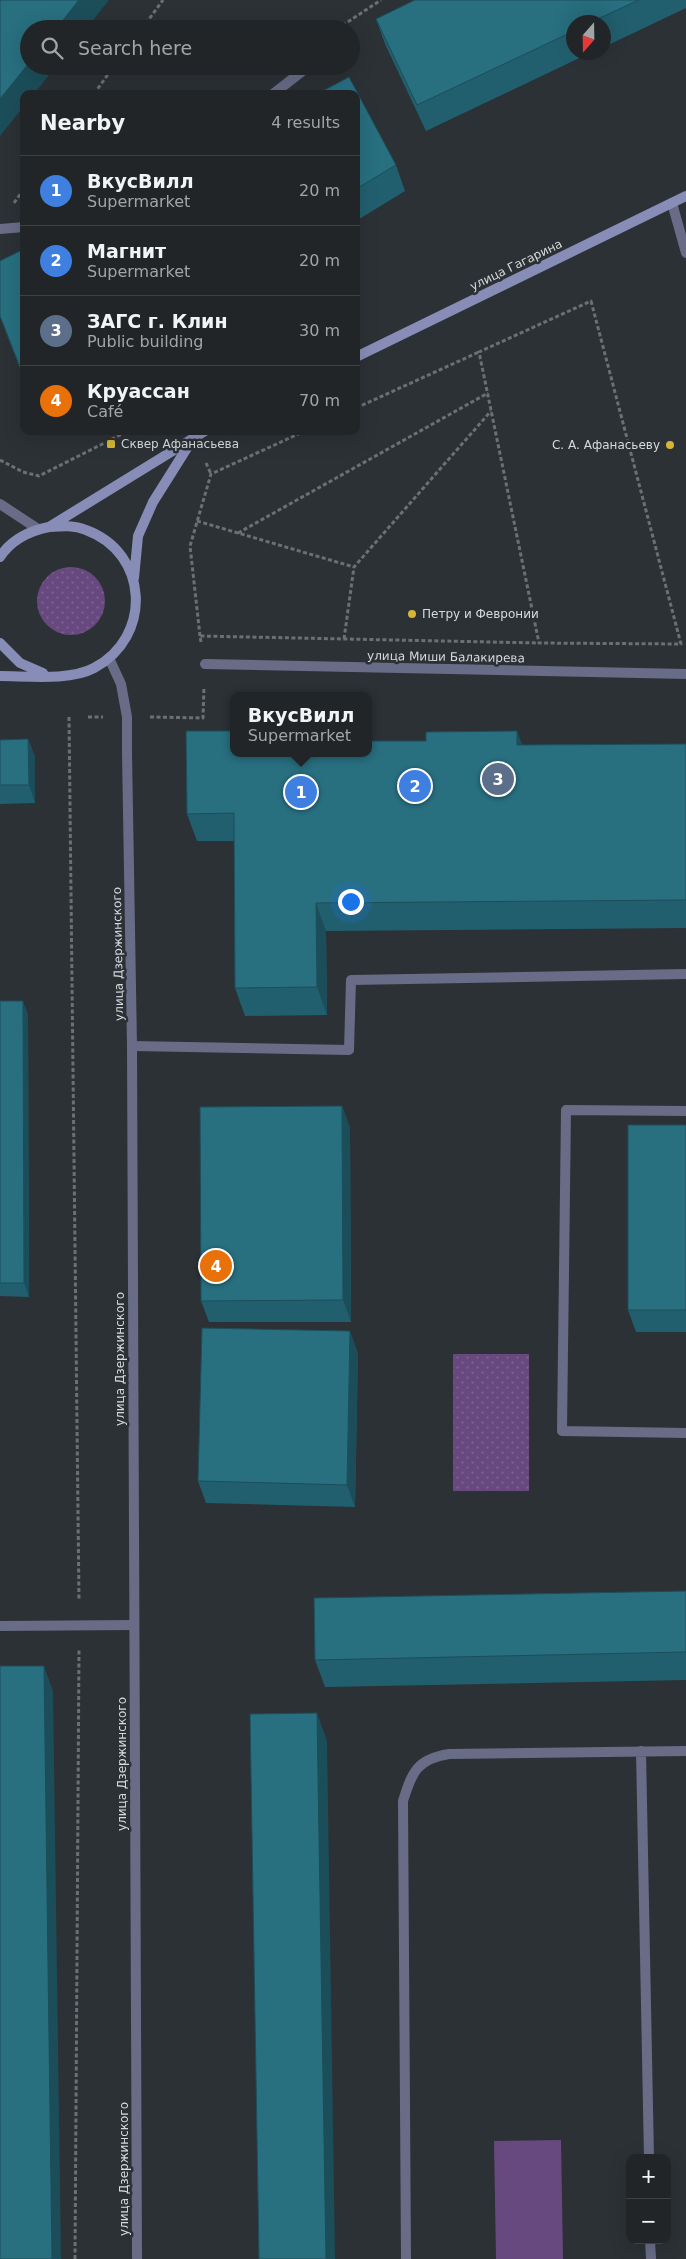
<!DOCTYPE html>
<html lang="en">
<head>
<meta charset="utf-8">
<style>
  body { margin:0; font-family:"DejaVu Sans",sans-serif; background:#2d3134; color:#f1f3f6 }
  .controls { position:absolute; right:15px; bottom:15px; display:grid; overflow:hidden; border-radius:10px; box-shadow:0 5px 20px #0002 }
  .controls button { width:45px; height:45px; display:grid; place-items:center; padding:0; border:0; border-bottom:1px solid #3e4245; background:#212528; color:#f1f3f6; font:25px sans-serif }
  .compass { position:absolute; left:566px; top:15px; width:45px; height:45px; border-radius:50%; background:#212528; box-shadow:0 5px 20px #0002; rotate:200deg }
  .you { position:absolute; left:350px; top:901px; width:18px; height:18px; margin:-12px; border:4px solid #fff; border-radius:50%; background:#1a73e8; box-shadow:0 0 0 8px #1a73e833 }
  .badge { display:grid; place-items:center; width:32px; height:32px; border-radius:50%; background:#d93025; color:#fff; font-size:16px; font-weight:700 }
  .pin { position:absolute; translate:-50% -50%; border:2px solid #fff; box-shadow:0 1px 5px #0006 }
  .popup { position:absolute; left:230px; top:692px; width:142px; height:65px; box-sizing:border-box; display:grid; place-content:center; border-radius:10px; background:#212528; filter:drop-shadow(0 1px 4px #0005); font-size:16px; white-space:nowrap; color:#a2a5a8 }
  .popup b { font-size:19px; color:#f1f3f6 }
  .popup::after { content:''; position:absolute; left:50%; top:100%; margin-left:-10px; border:10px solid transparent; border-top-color:#212528 }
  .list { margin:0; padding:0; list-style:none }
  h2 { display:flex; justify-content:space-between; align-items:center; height:65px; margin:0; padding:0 20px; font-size:21px }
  h2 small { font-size:16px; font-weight:400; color:#a2a5a8 }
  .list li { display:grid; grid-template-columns:32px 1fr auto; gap:15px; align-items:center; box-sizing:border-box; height:70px; padding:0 20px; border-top:1px solid #3e4245 }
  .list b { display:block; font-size:19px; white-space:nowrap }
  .list p { margin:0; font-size:16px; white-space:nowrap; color:#a2a5a8 }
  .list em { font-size:16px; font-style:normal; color:#a2a5a8 }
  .icon { flex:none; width:28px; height:28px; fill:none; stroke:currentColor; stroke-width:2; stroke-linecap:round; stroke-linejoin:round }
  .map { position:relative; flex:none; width:686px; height:2259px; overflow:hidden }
  .search { position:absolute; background:#212528; box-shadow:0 5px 20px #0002; left:20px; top:20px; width:340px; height:55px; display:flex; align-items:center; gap:12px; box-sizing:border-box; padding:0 18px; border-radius:28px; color:#a2a5a8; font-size:19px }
  .panel { position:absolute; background:#212528; box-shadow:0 5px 20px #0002; left:20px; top:90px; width:340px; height:345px; border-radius:10px }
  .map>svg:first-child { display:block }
  .grass { fill:#68497f }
  .park { fill:url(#park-dots) }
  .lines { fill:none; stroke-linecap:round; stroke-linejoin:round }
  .path { stroke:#6c7074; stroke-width:3; stroke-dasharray:4 2.5; stroke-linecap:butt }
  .lane { stroke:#686c87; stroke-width:10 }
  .street { stroke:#686c87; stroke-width:10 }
  .secondary { stroke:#888db7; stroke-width:10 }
  .wall { fill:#225f6e }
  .shaded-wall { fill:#1c4e5a }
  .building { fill:#286f80; stroke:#1c4e5a }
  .poi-dot { fill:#d5b535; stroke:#2c3136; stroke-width:2 }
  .labels { text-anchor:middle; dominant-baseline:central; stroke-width:5; stroke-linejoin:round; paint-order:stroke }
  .street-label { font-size:12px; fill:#d6dadd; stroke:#2c3136 }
  .poi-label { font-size:12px; fill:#d6dadd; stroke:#2c3136; text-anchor:start }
</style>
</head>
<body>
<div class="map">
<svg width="686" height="2259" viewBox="0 0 686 2259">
  <defs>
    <pattern id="park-dots" width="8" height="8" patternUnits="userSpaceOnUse" patternTransform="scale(1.25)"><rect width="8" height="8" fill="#68497f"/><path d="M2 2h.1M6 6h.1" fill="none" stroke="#7d6391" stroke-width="1.8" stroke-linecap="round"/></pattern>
  </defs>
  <rect width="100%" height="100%" fill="#2c3136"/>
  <path class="grass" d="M561 2140 563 2259H496L494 2141Z"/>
  <path class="park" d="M37 601a34 34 0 1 1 68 0a34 34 0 1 1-68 0Z
    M453 1354H529V1491H453Z"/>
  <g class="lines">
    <path class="path" d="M142 29 163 0
      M337 29 381 0
      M94 94 114 66
      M14 203 24 189
      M591 301 681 644 539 643 479 352Z
      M356 408 479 352
      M0 460 23 472 39 476 128 431
      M206 463 211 474
      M197 521 354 567
      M238 533 488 393
      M200 636 190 546 211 474 305 431
      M344 639 354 567 491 411
      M201 642 200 636 539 643
      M69 717 79 1601
      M88 717H103
      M150 717 203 718 204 687
      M75 2259 79 1650"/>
    <path class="lane" d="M273 94 309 66
      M0 229 24 227
      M132 1046 349 1050 351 980 686 974
      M686 1111 566 1110 562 1431 686 1433
      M0 1626 134 1625
      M641 1751 649 2158
      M650 2240 651 2259
      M406 2259 403 1801C412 1772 417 1759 449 1754L686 1751"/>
    <path class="street" d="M672 203 686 253
      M0 504 38 529
      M109 658 121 684 127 717V753L132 1046 137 2259
      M205 664 686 674"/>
    <path class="secondary" d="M356 357 686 196
      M0 557C11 540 29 531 49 527L205 431
      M134 578 138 536 153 502 192 440
      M0 643 20 663 43 673
      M0 676C27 676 70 681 94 668 153 637 149 553 86 530 74 525 62 526 49 527"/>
  </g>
  <path class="wall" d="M415 0H686V8L604 47V22H574V52H592L426 131 385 44 376 19Z
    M356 94 396 165 405 191 356 221Z
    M24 249V379L0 317V261Z
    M517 731 522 745 686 744V928L326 931 327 1015 245 1016 235 988 234 841H197L187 814 234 753 426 741Z
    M28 739 35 757V803L0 804V740Z
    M0 1001 28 1014 29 1297 0 1296Z
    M342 1106 350 1128 351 1322H209L201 1301Z
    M686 1125V1332H636L628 1310Z
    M358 1353 355 1507 206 1503 198 1481Z
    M686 1591V1680L325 1687 315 1660Z"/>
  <path class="shaded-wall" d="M79 0H109L86 29H56Z
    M29 63V66H56L34 94H24V106L0 136V99Z
    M517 731 527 759 517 745Z
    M28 739 35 757V803L29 785Z
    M316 903 326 931 327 1015 317 987Z
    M23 1001 28 1014 29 1297 24 1283Z
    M342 1106 350 1128 351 1322 343 1300Z
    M350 1331 358 1353 355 1507 347 1485Z
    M44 1666 53 1691 61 2259H52Z
    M317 1713 327 1741 335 2259H326Z"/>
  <path class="building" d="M0 0H79L56 29H29V63L0 99Z
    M415 0H639L591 22H574V31L417 105 376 19Z
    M349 77 396 165 356 189V94H317Z
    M24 249V377L0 316V261Z
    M186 731H234V753H368V741H426V732L517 731V745L686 744V900L316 903 317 987 235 988 234 813 187 814Z
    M28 739 29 785H0V740Z
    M0 1001H23L24 1283H0Z
    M342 1106 343 1300 201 1301 200 1107Z
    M628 1125H686V1310H628Z
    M202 1328 350 1331 347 1485 198 1481Z
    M686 1591V1652L315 1660 314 1598Z
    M0 1666H44L52 2259H0Z
    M317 1713 326 2259H259L250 1714Z"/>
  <g class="poi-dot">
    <rect x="106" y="439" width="10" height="10" rx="2.5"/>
    <circle cx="670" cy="445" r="5"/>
    <circle cx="412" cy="614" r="5"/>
  </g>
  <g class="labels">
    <g class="street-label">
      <text transform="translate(516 265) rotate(-26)">улица Гагарина</text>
      <text transform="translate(446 657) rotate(1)">улица Миши Балакирева</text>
      <text transform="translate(118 954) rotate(-91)">улица Дзержинского</text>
      <text transform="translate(120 1359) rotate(-90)">улица Дзержинского</text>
      <text transform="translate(122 1764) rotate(-90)">улица Дзержинского</text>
      <text transform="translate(124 2169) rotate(-90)">улица Дзержинского</text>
    </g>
    <g class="poi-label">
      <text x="121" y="444">Сквер Афанасьева</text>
      <text x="660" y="445" text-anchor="end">С. А. Афанасьеву</text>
      <text x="422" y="614">Петру и Февронии</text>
    </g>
  </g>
</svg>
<div class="controls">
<button>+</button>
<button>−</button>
</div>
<svg class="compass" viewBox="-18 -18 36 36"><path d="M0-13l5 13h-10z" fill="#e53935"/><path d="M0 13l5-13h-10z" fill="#a2a5a8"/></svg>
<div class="you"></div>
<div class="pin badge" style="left:301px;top:792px;background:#3f7fe0">1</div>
<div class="popup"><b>ВкусВилл</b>Supermarket</div>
<div class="pin badge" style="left:415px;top:786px;background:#3f7fe0">2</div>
<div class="pin badge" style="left:498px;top:779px;background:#5c6f8a">3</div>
<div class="pin badge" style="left:216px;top:1266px;background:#e8710a">4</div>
<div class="search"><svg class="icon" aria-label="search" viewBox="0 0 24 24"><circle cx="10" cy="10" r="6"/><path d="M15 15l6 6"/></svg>Search here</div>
<section class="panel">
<h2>Nearby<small>4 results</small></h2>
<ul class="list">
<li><span class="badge" style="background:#3f7fe0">1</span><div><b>ВкусВилл</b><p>Supermarket</p></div><em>20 m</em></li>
<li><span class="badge" style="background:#3f7fe0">2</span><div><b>Магнит</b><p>Supermarket</p></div><em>20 m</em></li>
<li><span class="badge" style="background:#5c6f8a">3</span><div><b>ЗАГС г. Клин</b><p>Public building</p></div><em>30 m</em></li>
<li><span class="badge" style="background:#e8710a">4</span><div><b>Круассан</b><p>Café</p></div><em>70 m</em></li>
</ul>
</section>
</div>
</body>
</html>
